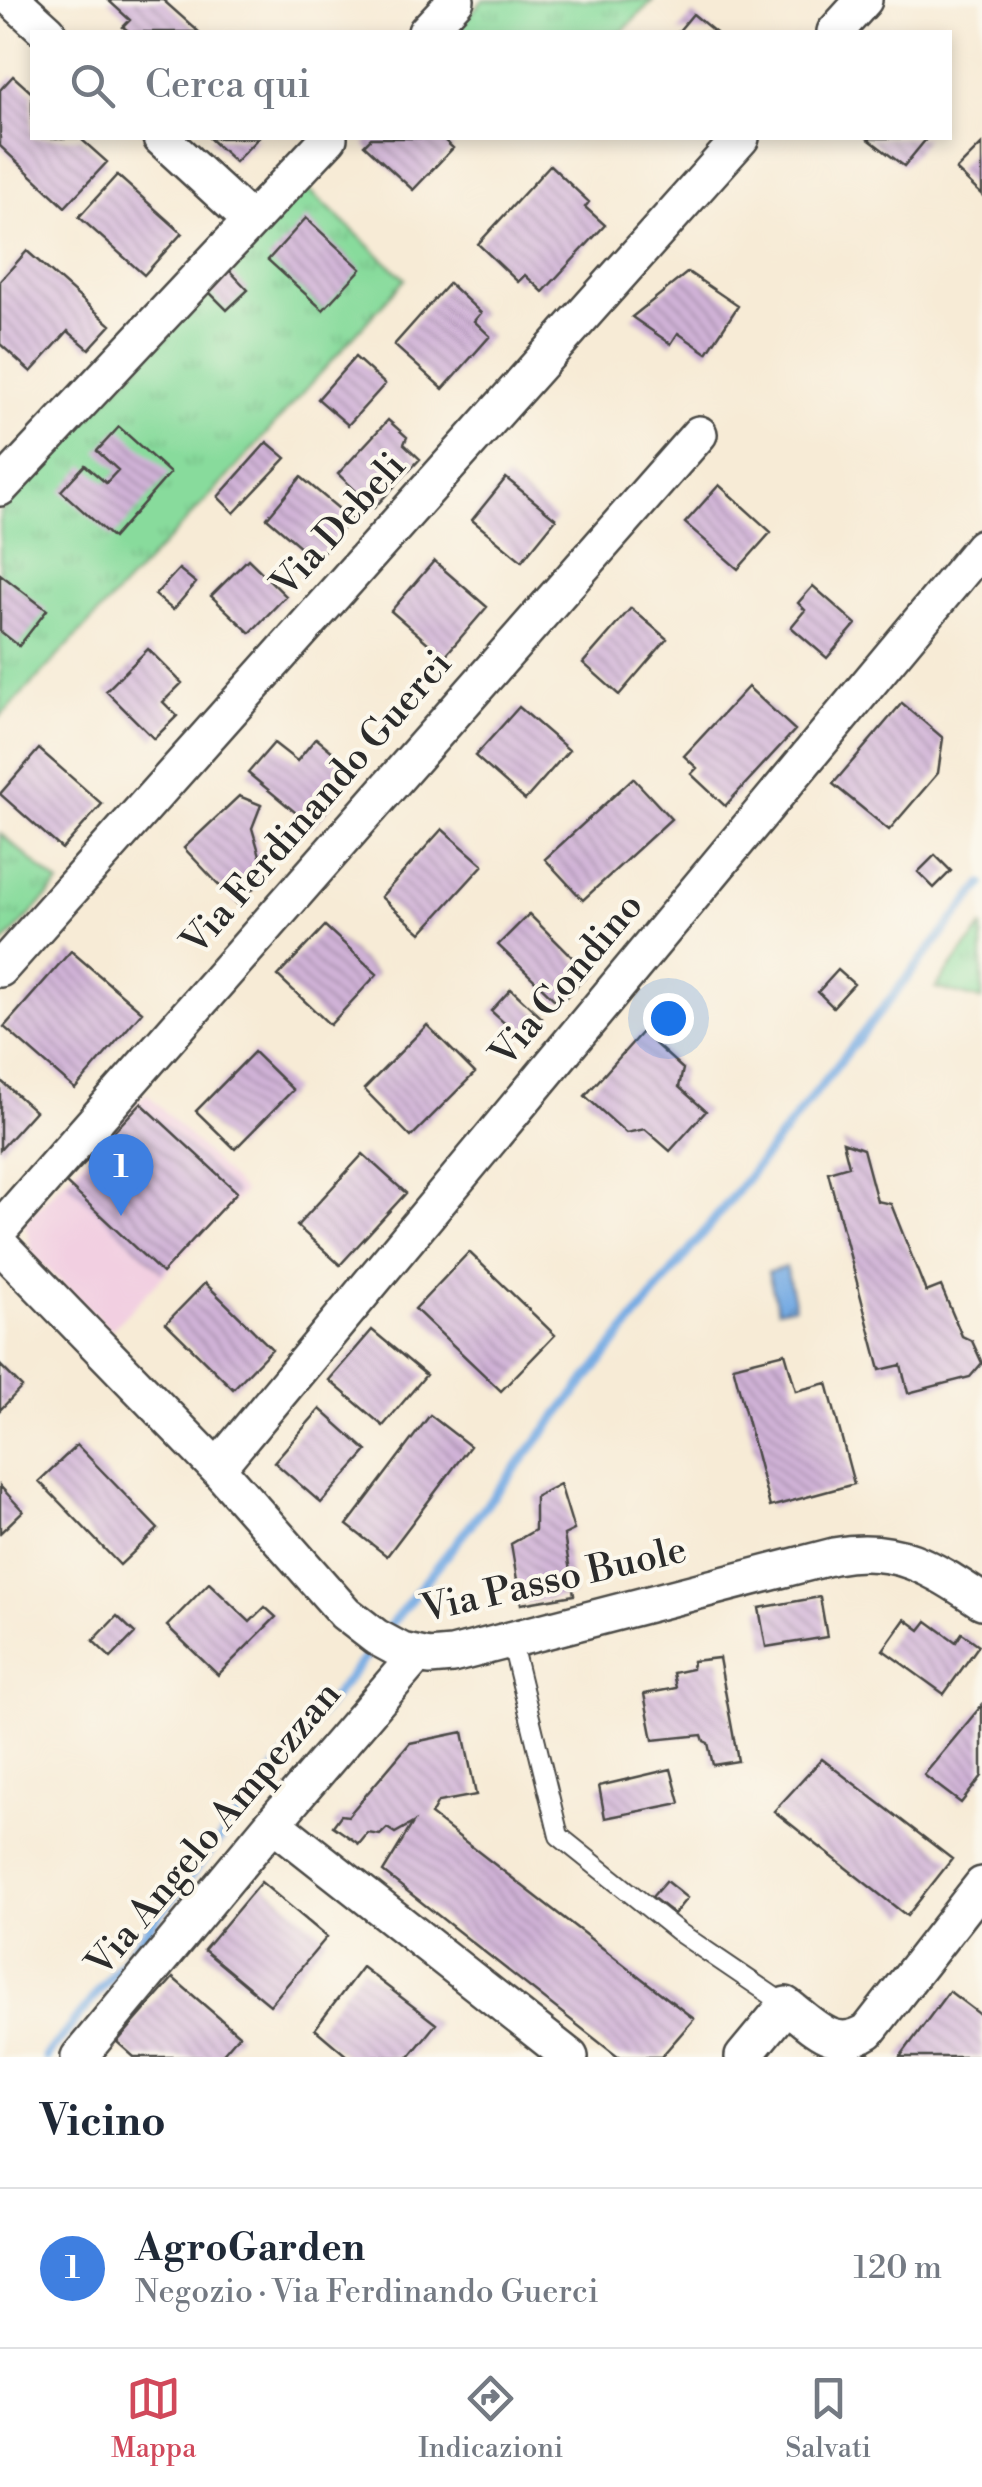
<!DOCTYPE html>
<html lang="it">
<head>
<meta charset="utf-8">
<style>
  body { margin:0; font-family:"Libre Bodoni",serif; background:#f6f6f7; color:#1f2937 }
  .you { position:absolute; left:668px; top:1018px; width:35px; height:35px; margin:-25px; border:8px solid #fff; border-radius:50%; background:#1a73e8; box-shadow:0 0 0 15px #1a73e833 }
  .badge { display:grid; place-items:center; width:65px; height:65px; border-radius:50%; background:#d1495b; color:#fff; font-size:32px; font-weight:700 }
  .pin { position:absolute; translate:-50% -82px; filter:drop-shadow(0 2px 5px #0008) }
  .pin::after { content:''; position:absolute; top:52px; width:35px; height:30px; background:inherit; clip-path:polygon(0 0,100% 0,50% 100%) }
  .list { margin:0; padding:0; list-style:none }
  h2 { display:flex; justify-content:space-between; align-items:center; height:130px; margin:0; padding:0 40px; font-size:42px }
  h2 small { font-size:32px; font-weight:400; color:#747a83 }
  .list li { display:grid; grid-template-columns:65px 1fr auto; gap:30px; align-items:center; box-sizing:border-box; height:160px; padding:0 40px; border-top:2px solid #e0e1e3 }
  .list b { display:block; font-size:38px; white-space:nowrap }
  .list p { margin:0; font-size:32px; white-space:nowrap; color:#747a83 }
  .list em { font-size:32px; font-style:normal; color:#747a83 }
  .icon { flex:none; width:55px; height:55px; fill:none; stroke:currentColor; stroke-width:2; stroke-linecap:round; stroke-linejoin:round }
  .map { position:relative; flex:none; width:982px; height:2057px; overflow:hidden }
  .search { position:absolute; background:#fff; box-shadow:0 5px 15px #0003; left:30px; right:30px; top:30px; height:110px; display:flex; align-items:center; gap:25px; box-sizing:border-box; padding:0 35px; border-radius:0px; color:#747a83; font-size:38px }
  .sheet { height:290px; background:#fff }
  nav { display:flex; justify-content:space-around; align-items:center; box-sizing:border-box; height:140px; border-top:2px solid #e0e1e3; background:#fff; font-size:28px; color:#747a83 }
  nav a { display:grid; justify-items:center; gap:5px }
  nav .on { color:#d1495b }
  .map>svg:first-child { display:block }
  .built { fill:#f2cfe1 }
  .grass { fill:url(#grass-tufts); stroke:#5a8364; stroke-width:2.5 }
  .water { fill:url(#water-ripples); stroke:#506a87; stroke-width:2.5 }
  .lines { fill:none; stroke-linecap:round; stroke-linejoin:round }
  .stream { stroke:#75aae3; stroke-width:9 }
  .building { fill:url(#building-back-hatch) }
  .lane-casing { stroke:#4a4845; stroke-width:22 }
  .street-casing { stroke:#4a4845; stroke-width:40 }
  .lane { stroke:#fff; stroke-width:18 }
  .street { stroke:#fff; stroke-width:35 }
  .labels { text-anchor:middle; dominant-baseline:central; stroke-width:8; stroke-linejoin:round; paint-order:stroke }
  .street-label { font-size:38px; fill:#2b2b2b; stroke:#fbf7ec }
</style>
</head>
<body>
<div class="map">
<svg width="982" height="2057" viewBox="0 0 982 2057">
  <defs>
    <pattern id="grass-tufts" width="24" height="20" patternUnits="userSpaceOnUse" patternTransform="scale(2.5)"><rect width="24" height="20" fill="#88db9c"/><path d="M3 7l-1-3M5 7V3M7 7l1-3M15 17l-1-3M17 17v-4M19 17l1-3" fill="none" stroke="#76bc87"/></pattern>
    <pattern id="water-ripples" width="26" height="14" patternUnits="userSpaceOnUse" patternTransform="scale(2.5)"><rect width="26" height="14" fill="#75aae3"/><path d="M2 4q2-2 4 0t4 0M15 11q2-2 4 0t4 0" fill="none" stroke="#608bb8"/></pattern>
    <pattern id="building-back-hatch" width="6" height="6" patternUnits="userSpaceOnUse" patternTransform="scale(2.5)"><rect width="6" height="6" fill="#d0b2d7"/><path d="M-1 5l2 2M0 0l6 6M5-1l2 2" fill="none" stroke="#a991af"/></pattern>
  </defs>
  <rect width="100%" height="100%" fill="#fbf7ec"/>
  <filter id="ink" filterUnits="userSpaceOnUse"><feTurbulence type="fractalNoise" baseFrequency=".01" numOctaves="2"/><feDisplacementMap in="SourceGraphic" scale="20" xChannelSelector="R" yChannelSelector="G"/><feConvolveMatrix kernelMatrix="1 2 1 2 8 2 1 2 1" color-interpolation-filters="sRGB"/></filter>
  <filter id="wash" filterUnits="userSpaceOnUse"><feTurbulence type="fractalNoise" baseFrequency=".0048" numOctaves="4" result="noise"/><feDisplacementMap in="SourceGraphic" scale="40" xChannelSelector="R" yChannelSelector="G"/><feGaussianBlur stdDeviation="2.25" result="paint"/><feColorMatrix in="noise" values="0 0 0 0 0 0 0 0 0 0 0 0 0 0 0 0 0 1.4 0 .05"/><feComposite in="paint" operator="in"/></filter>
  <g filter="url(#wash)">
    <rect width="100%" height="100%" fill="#f7ebd6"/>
    <path class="built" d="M146 1093 244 1192 111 1330 32 1254 25 1222Z"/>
    <path class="grass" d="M483 0H653L622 32H453Z
      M306 187 405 279 222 483 0 717V512Z
      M0 833 59 884 0 947Z
      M982 927V1000L935 988Z"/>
    <path class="water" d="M786 1267 795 1306 778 1310 768 1272Z"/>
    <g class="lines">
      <path class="stream" d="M384 1633 982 884
        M46 2057 375 1645"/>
    </g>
    <g id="blocks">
      <path class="building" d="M108 0H163L199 32H130L123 27 130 20Z
        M693 14 715 32H678Z
        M13 76 32 93V138H80L107 162 65 207 0 146V90Z
        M209 138H258L235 162Z
        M371 138H442L453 148 413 190 364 145Z
        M867 138H927L904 166Z
        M982 144V195L956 170Z
        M550 165 589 202 585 207 605 225 543 292 525 275 518 282 478 244Z
        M117 175 182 233 144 275 79 217Z
        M306 218 361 269 323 310 268 260Z
        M27 251 111 325 89 349 68 331 31 372 0 344V281Z
        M228 269 248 290 227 310 207 290Z
        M688 272 738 306 707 353 678 333 671 344 632 317Z
        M449 283 481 313 474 321 490 336 443 389 394 345Z
        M355 357 385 384 348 425 318 399Z
        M388 420 407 437 404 444 420 459 374 508 338 474Z
        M119 427 170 473 113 538 61 491 85 465 106 483 118 470 97 451Z
        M267 442 286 458 234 513 218 497Z
        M301 477 351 519 316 560 267 518Z
        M506 478 556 519 522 561 472 520Z
        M719 485 771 532 738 569 685 523Z
        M248 559 286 596 250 633 211 596Z
        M434 561 487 607 444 657 391 611Z
        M179 569 196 583 173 610 155 595Z
        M0 574 47 610 19 646 0 631Z
        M813 586 856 624 827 658 791 627 805 610 798 603Z
        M631 608 667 639 619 695 583 663Z
        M148 649 182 683 163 702 177 716 154 739 106 691Z
        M748 687 795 730 725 806 691 774 697 768 684 756Z
        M902 703 943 738 938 773 889 830 833 784Z
        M519 707 569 750 525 800 475 756Z
        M316 738 358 773 313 827 248 773 274 743 297 761Z
        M39 749 102 804 62 849 0 794Z
        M633 778 671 819 583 900 545 859Z
        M239 796 261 805 252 828 266 876 237 904 184 848Z
        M442 829 483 865 421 933 381 897Z
        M935 855 951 871 934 888 918 872Z
        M529 914 589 974 559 1004 498 945Z
        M325 926 377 974 330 1025 278 976Z
        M71 951 142 1012 75 1089 4 1027Z
        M838 970 854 984 833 1007 818 992Z
        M511 989 542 1018 522 1039 491 1011Z
        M427 1025 475 1073 411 1137 364 1089Z
        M642 1032 683 1069 679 1087 706 1111 670 1151 645 1129 626 1133 585 1096Z
        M254 1052 293 1090 235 1149 196 1111Z
        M0 1080 35 1111 0 1150Z
        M141 1103 237 1192 162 1273 66 1183Z
        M843 1142 863 1149 877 1201 891 1204 926 1292 941 1286 962 1336 972 1341 982 1363 970 1377 908 1393 901 1365 880 1370 828 1172 849 1166Z
        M363 1154 406 1193 340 1265 297 1226Z
        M469 1252 555 1335 501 1391 415 1309Z
        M205 1283 272 1349 233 1389 166 1323Z
        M372 1330 426 1375 383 1426 329 1380Z
        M785 1353 796 1391 827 1383 854 1484 770 1507 733 1366Z
        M0 1365 22 1387 0 1410Z
        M320 1409 367 1451 321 1503 274 1462Z
        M430 1415 470 1446 387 1556 347 1525Z
        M77 1445 158 1529 120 1565 39 1481Z
        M560 1484 574 1530 564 1535 574 1595 521 1604 511 1544 535 1530V1497Z
        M0 1486 23 1511 0 1533Z
        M209 1583 250 1622 265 1607 276 1617 218 1675 167 1626Z
        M820 1597 827 1637 766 1647 759 1608Z
        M117 1616 135 1633 111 1658 93 1641Z
        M905 1619 920 1630 927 1621 956 1642 962 1633 979 1645 944 1694 883 1650Z
        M719 1658 738 1761 713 1765 708 1743 704 1741 702 1735 653 1740 644 1694 676 1688 673 1673 692 1669 693 1661Z
        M982 1705V1776L961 1803 924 1775Z
        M463 1732 476 1795 438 1802 431 1815 694 2019 661 2057H618L383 1872 413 1823 395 1833 387 1828 380 1835 368 1833 359 1844 333 1826 341 1815 348 1816 410 1743Z
        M822 1759 952 1859 907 1916 774 1811Z
        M671 1769 680 1803 605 1818 599 1786Z
        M666 1881 687 1898 674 1914 652 1897Z
        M261 1882 327 1937 270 2005 204 1950Z
        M362 1967 436 2024 409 2057H348L315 2029Z
        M173 1978 239 2035 220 2057H134L117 2042Z
        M949 1991 982 2016V2057H900Z"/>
    </g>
  </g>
  <g filter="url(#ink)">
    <use href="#blocks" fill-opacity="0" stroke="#4a4845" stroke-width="2.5"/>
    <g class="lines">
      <g class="lane-casing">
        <path id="lane" d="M511 1640 559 1836 680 1933 786 2005"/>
      </g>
      <g class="street-casing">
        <path id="street" d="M13 0 48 32
          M426 32 456 0
          M835 32 864 0
          M161 138 251 221
          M0 488 329 138
          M0 969 741 138
          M0 1229 699 434
          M0 1245 217 1468 345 1613 376 1637 402 1651 429 1657 452 1655 834 1556C896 1544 932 1568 982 1601
          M217 1468 982 547
          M273 1823 570 2057
          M79 2057 273 1823 416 1656
          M743 2057 786 2005C813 2025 834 2053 868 2031L982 1885"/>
      </g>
      <use href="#lane" class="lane"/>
      <use href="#street" class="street"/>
    </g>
  </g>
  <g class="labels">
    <g class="street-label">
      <text transform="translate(339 525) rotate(-48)">Via Debeli</text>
      <text transform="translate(317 803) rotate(-49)">Via Ferdinando Guerci</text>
      <text transform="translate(567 980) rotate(-50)">Via Condino</text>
      <text transform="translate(554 1580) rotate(-13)">Via Passo Buole</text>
      <text transform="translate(214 1829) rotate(-50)">Via Angelo Ampezzan</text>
    </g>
  </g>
</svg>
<div class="you"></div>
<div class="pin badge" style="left:121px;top:1216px;background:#3f7fe0">1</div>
<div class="search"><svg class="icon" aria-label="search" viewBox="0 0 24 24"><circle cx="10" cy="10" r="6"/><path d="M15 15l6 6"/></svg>Cerca qui</div>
</div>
<section class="sheet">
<h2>Vicino<small></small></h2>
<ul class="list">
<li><span class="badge" style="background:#3f7fe0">1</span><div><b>AgroGarden</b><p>Negozio · Via Ferdinando Guerci</p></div><em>120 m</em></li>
</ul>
</section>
<nav>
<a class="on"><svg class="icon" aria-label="map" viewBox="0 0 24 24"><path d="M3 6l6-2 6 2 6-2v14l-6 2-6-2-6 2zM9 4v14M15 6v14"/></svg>Mappa</a>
<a><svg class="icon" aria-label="directions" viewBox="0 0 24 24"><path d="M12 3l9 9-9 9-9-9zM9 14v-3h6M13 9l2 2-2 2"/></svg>Indicazioni</a>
<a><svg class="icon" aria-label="saved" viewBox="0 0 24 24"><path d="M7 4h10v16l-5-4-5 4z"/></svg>Salvati</a>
</nav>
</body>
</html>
